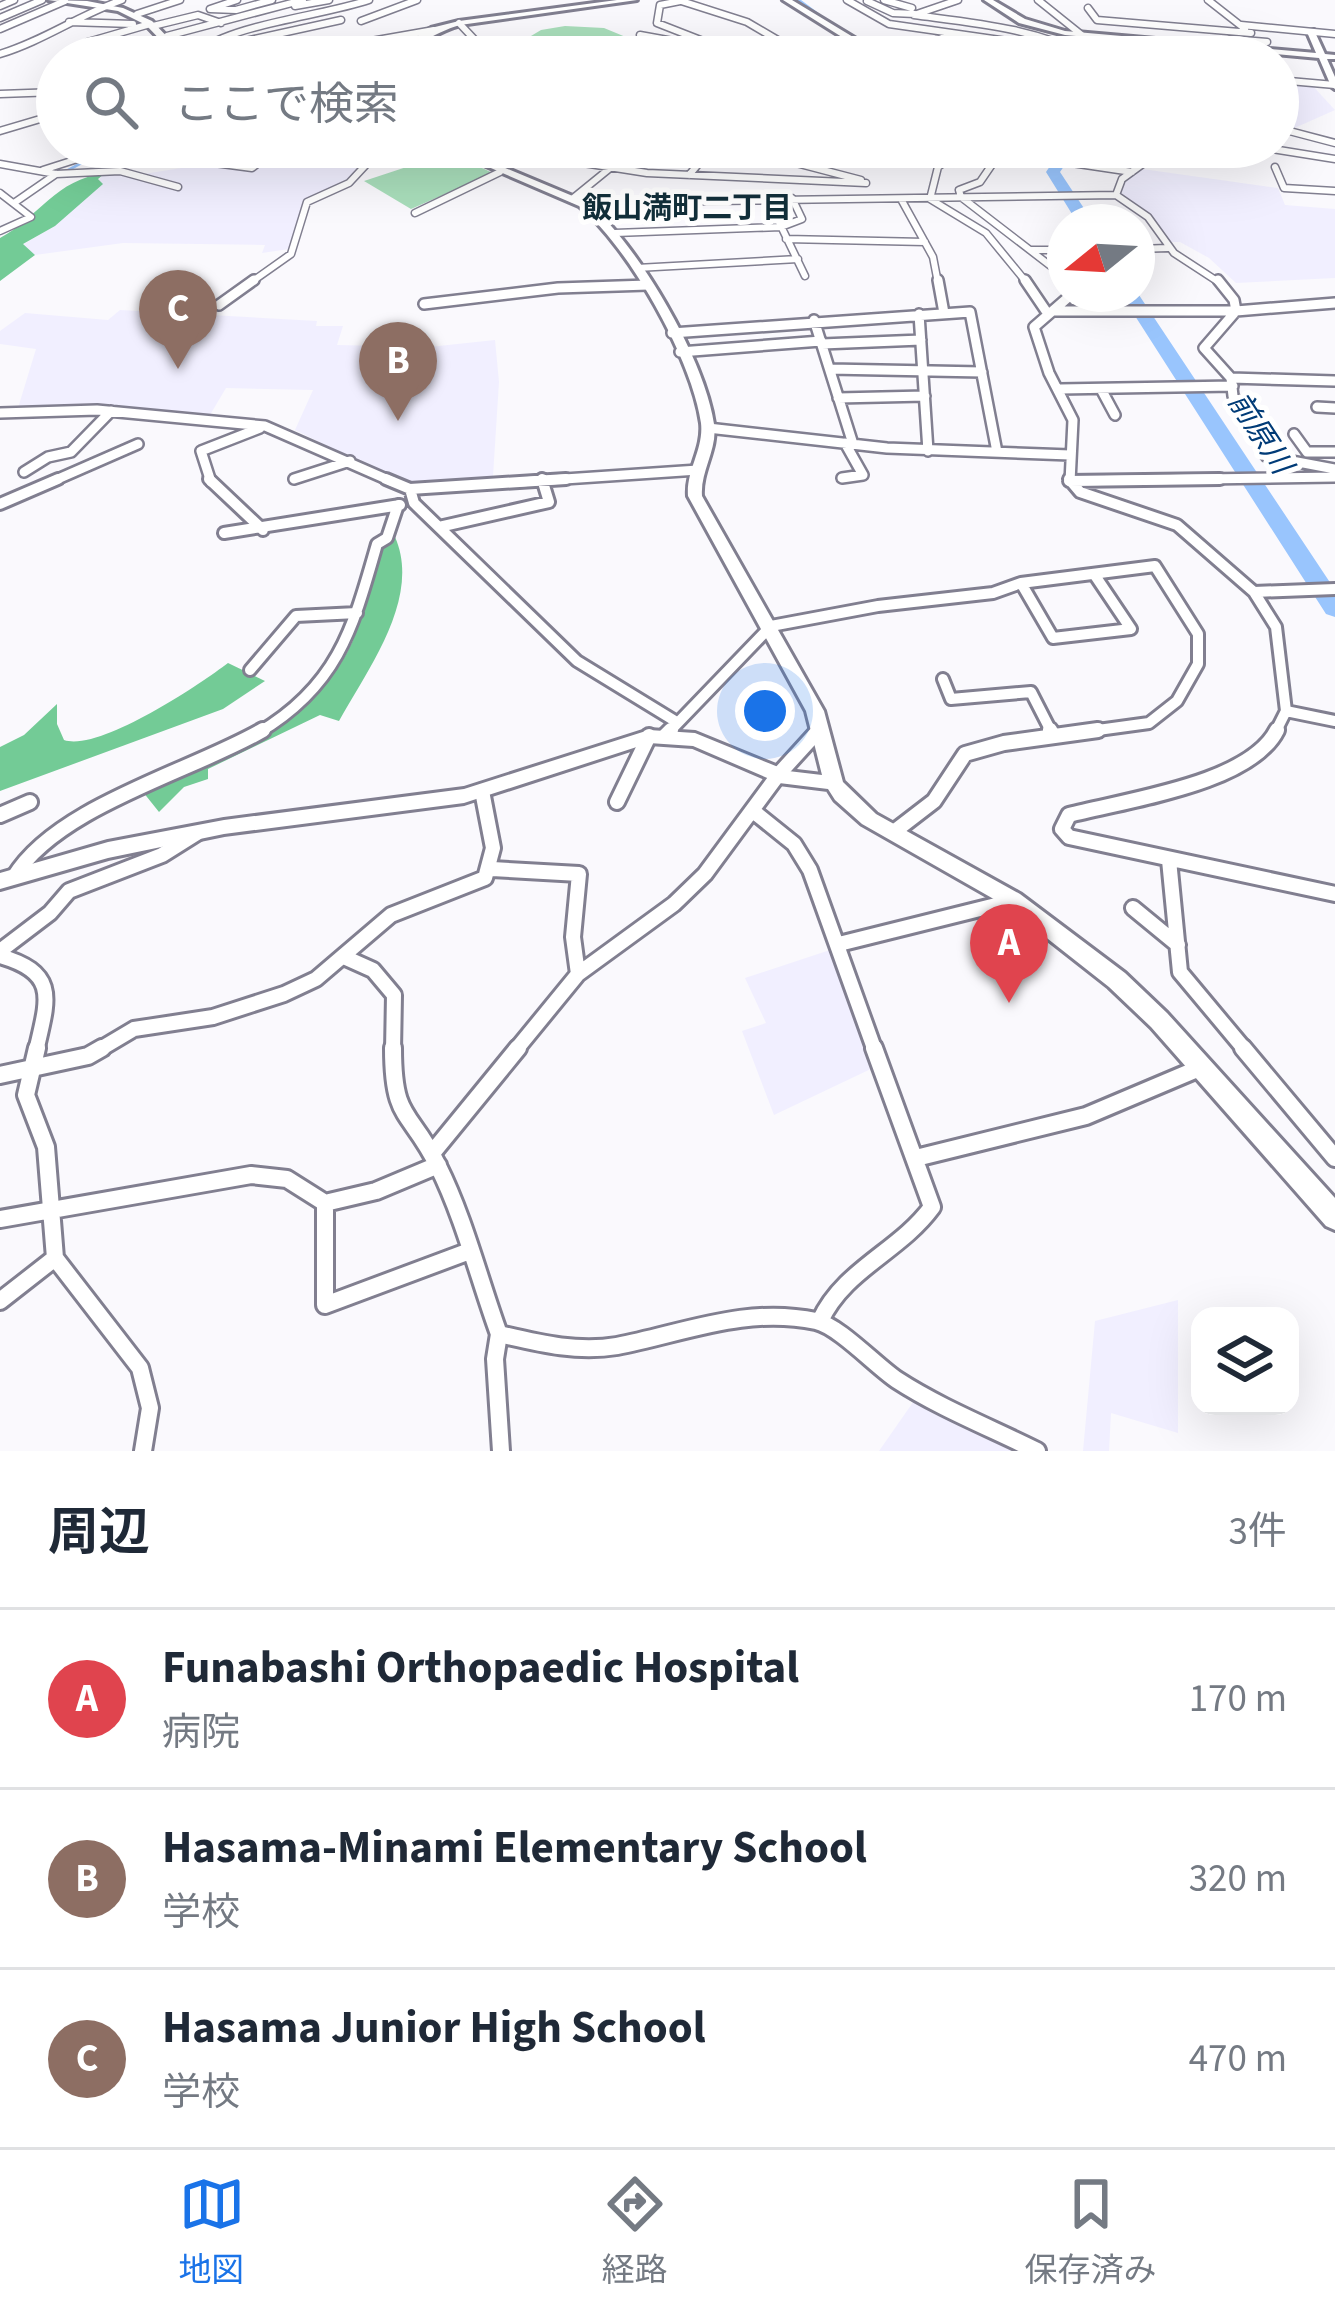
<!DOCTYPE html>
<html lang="ja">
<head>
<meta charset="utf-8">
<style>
  body { margin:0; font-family:"Source Sans 3","Noto Sans JP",sans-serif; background:#f2f2f3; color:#1f2937 }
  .controls { position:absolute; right:36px; bottom:36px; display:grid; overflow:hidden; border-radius:24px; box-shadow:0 12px 48px #0002 }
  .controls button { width:108px; height:108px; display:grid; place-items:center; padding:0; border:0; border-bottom:3px solid #e0e1e3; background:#fff; color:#1f2937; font:60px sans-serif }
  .compass { position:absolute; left:1047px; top:204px; width:108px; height:108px; border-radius:50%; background:#fff; box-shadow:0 12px 48px #0002; rotate:252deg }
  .you { position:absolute; left:765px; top:711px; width:42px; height:42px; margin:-30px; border:9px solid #fff; border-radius:50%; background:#1a73e8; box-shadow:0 0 0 18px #1a73e833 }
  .badge { display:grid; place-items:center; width:78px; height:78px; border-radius:50%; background:#1a73e8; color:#fff; font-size:39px; font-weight:700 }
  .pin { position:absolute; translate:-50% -99px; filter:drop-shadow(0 3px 6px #0008) }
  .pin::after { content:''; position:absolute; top:63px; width:42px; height:36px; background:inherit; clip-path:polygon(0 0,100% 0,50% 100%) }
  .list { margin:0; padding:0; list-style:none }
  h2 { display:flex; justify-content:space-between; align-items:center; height:156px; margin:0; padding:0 48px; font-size:51px }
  h2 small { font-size:39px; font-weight:400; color:#747a83 }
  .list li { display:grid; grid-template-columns:78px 1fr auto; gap:36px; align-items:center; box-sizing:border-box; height:180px; padding:0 48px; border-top:3px solid #e0e1e3 }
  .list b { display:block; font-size:45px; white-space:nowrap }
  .list p { margin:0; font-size:39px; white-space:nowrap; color:#747a83 }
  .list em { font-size:39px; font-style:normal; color:#747a83 }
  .icon { flex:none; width:66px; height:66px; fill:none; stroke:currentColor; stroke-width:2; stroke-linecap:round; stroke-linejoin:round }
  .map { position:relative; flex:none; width:1335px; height:1451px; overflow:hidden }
  .search { position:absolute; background:#fff; box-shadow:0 12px 48px #0002; left:36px; right:36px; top:36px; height:132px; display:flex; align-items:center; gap:30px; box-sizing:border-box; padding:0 42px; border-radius:66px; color:#747a83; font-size:45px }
  .sheet { height:696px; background:#fff }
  nav { display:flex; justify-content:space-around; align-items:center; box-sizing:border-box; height:168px; border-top:3px solid #e0e1e3; background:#fff; font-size:33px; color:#747a83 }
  nav a { display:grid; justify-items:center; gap:6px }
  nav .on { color:#1a73e8 }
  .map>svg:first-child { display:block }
  .built { fill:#f1efff }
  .green { fill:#a9debb }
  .forest { fill:#73cb96 }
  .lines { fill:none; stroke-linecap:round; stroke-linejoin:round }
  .stream { stroke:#99c5fd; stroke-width:3 }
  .river { fill:#99c5fd; fill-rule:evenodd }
  .street-far4-casing { stroke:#817f90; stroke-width:9 }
  .street-far3-casing { stroke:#817f90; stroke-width:14 }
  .street-far2-casing { stroke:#817f90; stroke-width:16 }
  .street-far1-casing { stroke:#817f90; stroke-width:20 }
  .street-casing { stroke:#817f90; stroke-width:22 }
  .secondary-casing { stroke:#817f90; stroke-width:6 }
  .street-far4 { stroke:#fff; stroke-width:6 }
  .street-far3 { stroke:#fff; stroke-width:9 }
  .street-far2 { stroke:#fff; stroke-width:10 }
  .street-far1 { stroke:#fff; stroke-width:14 }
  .street { stroke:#fff; stroke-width:16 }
  .secondary { fill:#fff; fill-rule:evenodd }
  .labels { text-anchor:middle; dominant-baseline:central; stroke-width:10; stroke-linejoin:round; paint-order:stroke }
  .far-neighbourhood-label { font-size:30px; font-weight:bold; fill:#122f3a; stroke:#fff }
  .far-water-label { font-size:30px; font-style:italic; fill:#013b77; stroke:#fff }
</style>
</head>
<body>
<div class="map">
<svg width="1335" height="1451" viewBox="0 0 1335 1451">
  <rect width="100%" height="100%" fill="#faf9fd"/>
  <path class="built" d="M1278 81 1311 84 1335 110 1290 130 1278 127Z
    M280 147H374L375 154 347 182 307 199 289 249 262 253 265 245 123 243 35 255 22 245 55 226 104 174 135 176 174 188 144 174 206 164 257 169Z
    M1142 169 1278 188 1285 205 1335 209V278L1236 283 1209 258 1180 242H1167L1152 217 1119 195 1122 182Z
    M120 310 317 321 316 326H343L337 345 429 347 495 340 499 382 493 476 402 483 295 430 313 390 226 388 207 420 100 407 18 408 36 349 0 344V331L25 313 108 320Z
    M833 949 875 1067 774 1115 742 1031 766 1023 745 978Z
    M1178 1300V1433L1111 1413 1109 1451H1083L1095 1321Z
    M916 1398 1024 1451H879Z"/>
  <path class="green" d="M565 26 604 28 633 40 634 50 621 57 501 54 541 30Z
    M449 153 493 173 411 209 364 181Z"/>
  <path class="forest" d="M104 174 98 179 103 184 55 226 23 244 35 255 0 281V238C38 218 57 178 104 174Z
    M395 537C422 598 367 670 339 721L320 715 208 769V779L184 787 159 812 143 792C219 753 322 722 355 635 366 606 373 574 381 545Z
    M228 663 265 681 223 709 0 791V747L24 735 57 704V724L64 740C99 752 199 685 228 663Z"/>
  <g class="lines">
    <path class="stream" d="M63 173 94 156"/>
    <path class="river" d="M789 0H801L840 29 830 31Z
      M1056 34H1064L1115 57H1099L1056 38Z
      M870 40 977 53 983 57 866 45Z
      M1063 147H1077L1060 172 1093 222H1077L1046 172Z
      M1137 292 1335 590V617L1326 614 1121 294Z"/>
    <g class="street-far4-casing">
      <path id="street-far4" d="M237 0 210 9 236 10 272 0
        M678 0 747 22 793 49 819 57
        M847 0 889 24 1028 44 1059 57
        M884 0 912 8
        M958 0 914 15C974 23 1036 28 1090 57
        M1038 0 1083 36
        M1208 0 1245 29
        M680 1 660 5 657 23 726 50 713 56
        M867 1 893 13 915 14
        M0 6 14 0
        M295 6 329 0
        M1088 8 1097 20 1251 33
        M137 14 180 0
        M0 18 42 0
        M361 21 417 0
        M69 22 133 24
        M459 23 491 57
        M1241 25 1335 34
        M153 26 198 15 221 23
        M0 29 65 1
        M640 35 684 43 712 56
        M167 36 303 0
        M1107 38 1148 57
        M1231 39 1267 42
        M455 48 479 45
        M909 51 952 34
        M198 52C232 24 322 16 369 0
        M0 54C43 41 79 15 122 0
        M215 56 232 44 341 20
        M68 57 88 42 150 24
        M168 57 164 56 181 50
        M280 57 434 30
        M662 57 661 52 683 43
        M974 57 1013 43
        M57 65 49 77 57 76
        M1278 80 1335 85
        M0 94 57 92
        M1278 128 1335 143
        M0 131 57 114
        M121 147H158
        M212 147 207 151 221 153 207 162 252 168 279 147
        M735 147 861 180
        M965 147 938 167 930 199 986 233 1027 283
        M1004 147 980 182 959 190 961 197 1065 277
        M1260 147 1335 159
        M488 148 647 173 866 183
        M1001 151 1057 161
        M551 158 567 147
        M1065 162 1132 172
        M0 164 56 174 120 171 178 187
        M1275 167 1284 188 1335 191
        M43 170 115 147
        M689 175 713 147
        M0 193 31 217 0 231
        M1116 195 1148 217 1174 253 1220 283
        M767 197 805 276
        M572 199 636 147
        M901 199 933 257 938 283
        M14 203 56 174
        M582 203 1116 195 1122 179 1166 147
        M415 213 500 172
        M615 233 781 227 802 219 792 198
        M786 239 925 242
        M1137 249 1168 248
        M1030 250H1065
        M637 268 798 259
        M250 283 291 254 307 202 349 183 377 153V147"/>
    </g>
    <g class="street-far3-casing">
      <path id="street-far3" d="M938 280 944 313
        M1025 280 1048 314
        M1218 280 1234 300 1236 311 1204 348 1231 378 1233 396 1264 436 1259 442 1266 456 1335 469
        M424 304 558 288 648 285
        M219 305 254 280
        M1055 311H1236L1335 303
        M919 314 928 451
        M814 320 853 444
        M672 333 970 312 997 452
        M822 344 921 340
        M680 352 821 341
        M830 369 982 372
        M1231 378 1335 381
        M1060 389 1233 386
        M1101 389 1115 415
        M838 398 925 396
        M1317 407 1335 408
        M0 413 97 410 265 426 393 482
        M708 428 887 448 1070 455
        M1294 434 1307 452H1335
        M24 472 48 457 71 452 111 411
        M842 478 863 475 845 443
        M294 479 350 461
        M1069 481 1335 477
        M51 482 138 444
        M211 482 201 451 260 428
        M520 482 698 470
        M1070 482 1073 420 1049 373 1034 327 1072 294"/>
    </g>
    <g class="street-far2-casing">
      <path id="street-far2" d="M209 479 263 530
        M386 479 410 489 566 479
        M1069 479 1080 492 1177 525 1254 592 1276 627 1286 711 1275 733
        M1069 481 1220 479
        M410 489 414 503 577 661 675 721
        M0 504 58 479
        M439 527 549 502 542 479
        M224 533 400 505
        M1021 583 1053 638 1131 629 1094 574
        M1254 592 1335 589
        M250 670 296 616 357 613
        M943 679 951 699 1031 692 1052 733
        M1286 711 1335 721
        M258 733C338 686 353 628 377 544L387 538 398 505
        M668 733 771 626 878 606 993 593 1021 583 1155 566 1198 634V664L1177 701 1149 723 1076 733
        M816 733 822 727"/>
    </g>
    <g class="street-far1-casing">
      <path id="street-far1" d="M1050 730 1053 736
        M1277 730C1250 784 1126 800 1069 815L1062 829 1069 837 1335 894
        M665 736 671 730
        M617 802 649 736
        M753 811 794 844 810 870 875 1051
        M0 815 30 802
        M895 831 934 801 965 754 1004 743 1098 730
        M1169 860 1180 972 1246 1051
        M492 869 579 874 573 937 578 974
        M14 877C57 806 193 771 263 730
        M1133 908 1178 945
        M839 944 1012 901
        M0 951 50 913 69 891 162 855 197 833
        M0 956C59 973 48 999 36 1051
        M344 957 373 970 394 995 393 1051
        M97 1051 134 1029 213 1017 284 994 316 979 391 915 485 878 493 848 482 791
        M515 1051 578 974 674 904 705 874 778 775 819 730"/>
    </g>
    <g class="street-casing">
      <path id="street" d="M37 1048 26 1095 46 1147 55 1258 140 1368 150 1408 143 1451
        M393 1048C393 1122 410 1109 438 1166 464 1218 479 1279 499 1334L495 1359 501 1451
        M1243 1048 1335 1158
        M0 1075 88 1056 102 1048
        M433 1152 518 1048
        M916 1158 1086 1116 1202 1067
        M325 1203V1305L467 1252
        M0 1219 251 1175 287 1179 325 1203 376 1191 438 1165
        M0 1301 55 1258
        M820 1321C844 1269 899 1252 932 1207L874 1048
        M499 1334C538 1343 577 1353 617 1346 684 1333 746 1306 816 1321 839 1326 876 1366 897 1380 940 1408 991 1428 1037 1451"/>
    </g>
    <g class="secondary-casing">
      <path id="secondary" d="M48 0 87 1 123 8 152 21 176 46 222 57 170 50 146 25 118 11Z
        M617 0H637L460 25C434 32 403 56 381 57L431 28 459 21Z
        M783 0H792L858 40 956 57H937L853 44Z
        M984 0H993L1025 19 1065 31 1316 53 1307 32 1314 30 1325 54 1335 55V59H1327L1335 77V89L1331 86 1319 58 1065 35 1019 23Z
        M442 147H455L587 202C637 243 705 359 714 424 718 449 700 471 702 496L824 711 843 782 876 814 1020 894 1125 973 1167 1013 1335 1198V1230L1326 1226 1151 1027 1109 987 1006 906 862 824 835 800 828 789 779 783 693 746 649 743 464 803 224 834 108 858 0 889V873L108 842 224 820 464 789 649 730 695 733 788 771 822 775 806 711 688 496C686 470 704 449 701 423 692 359 629 247 579 206Z"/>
    </g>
    <use href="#street-far4" class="street-far4"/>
    <use href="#street-far3" class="street-far3"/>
    <use href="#street-far2" class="street-far2"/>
    <use href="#street-far1" class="street-far1"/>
    <use href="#street" class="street"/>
    <use href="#secondary" class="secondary"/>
  </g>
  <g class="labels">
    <g class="far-neighbourhood-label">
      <text x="687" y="208">飯山満町二丁目</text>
    </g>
    <g class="far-water-label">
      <text transform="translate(1260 433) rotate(57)">前原川</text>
    </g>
  </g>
</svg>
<div class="controls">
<button><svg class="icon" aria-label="layers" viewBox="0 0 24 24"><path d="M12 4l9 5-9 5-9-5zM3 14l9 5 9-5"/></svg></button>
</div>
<svg class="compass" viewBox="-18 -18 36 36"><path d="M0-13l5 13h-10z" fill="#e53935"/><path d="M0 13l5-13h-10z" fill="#747a83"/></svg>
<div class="you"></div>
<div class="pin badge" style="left:1009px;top:1003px;background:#e0444e">A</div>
<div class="pin badge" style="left:398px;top:421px;background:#8d6e63">B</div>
<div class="pin badge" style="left:178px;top:369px;background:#8d6e63">C</div>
<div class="search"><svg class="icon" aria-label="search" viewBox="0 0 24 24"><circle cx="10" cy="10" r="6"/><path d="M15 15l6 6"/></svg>ここで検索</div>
</div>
<section class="sheet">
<h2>周辺<small>3件</small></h2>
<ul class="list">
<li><span class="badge" style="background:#e0444e">A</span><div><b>Funabashi Orthopaedic Hospital</b><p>病院</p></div><em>170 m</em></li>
<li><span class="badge" style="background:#8d6e63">B</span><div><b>Hasama-Minami Elementary School</b><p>学校</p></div><em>320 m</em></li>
<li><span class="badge" style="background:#8d6e63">C</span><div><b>Hasama Junior High School</b><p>学校</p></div><em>470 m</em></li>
</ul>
</section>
<nav>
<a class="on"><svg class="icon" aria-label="map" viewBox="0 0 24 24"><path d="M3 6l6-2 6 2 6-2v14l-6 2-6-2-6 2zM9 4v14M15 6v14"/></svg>地図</a>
<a><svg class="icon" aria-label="directions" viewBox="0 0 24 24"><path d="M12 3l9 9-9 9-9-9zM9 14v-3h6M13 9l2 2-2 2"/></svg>経路</a>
<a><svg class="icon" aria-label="saved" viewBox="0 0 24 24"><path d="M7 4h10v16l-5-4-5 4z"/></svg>保存済み</a>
</nav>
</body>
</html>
